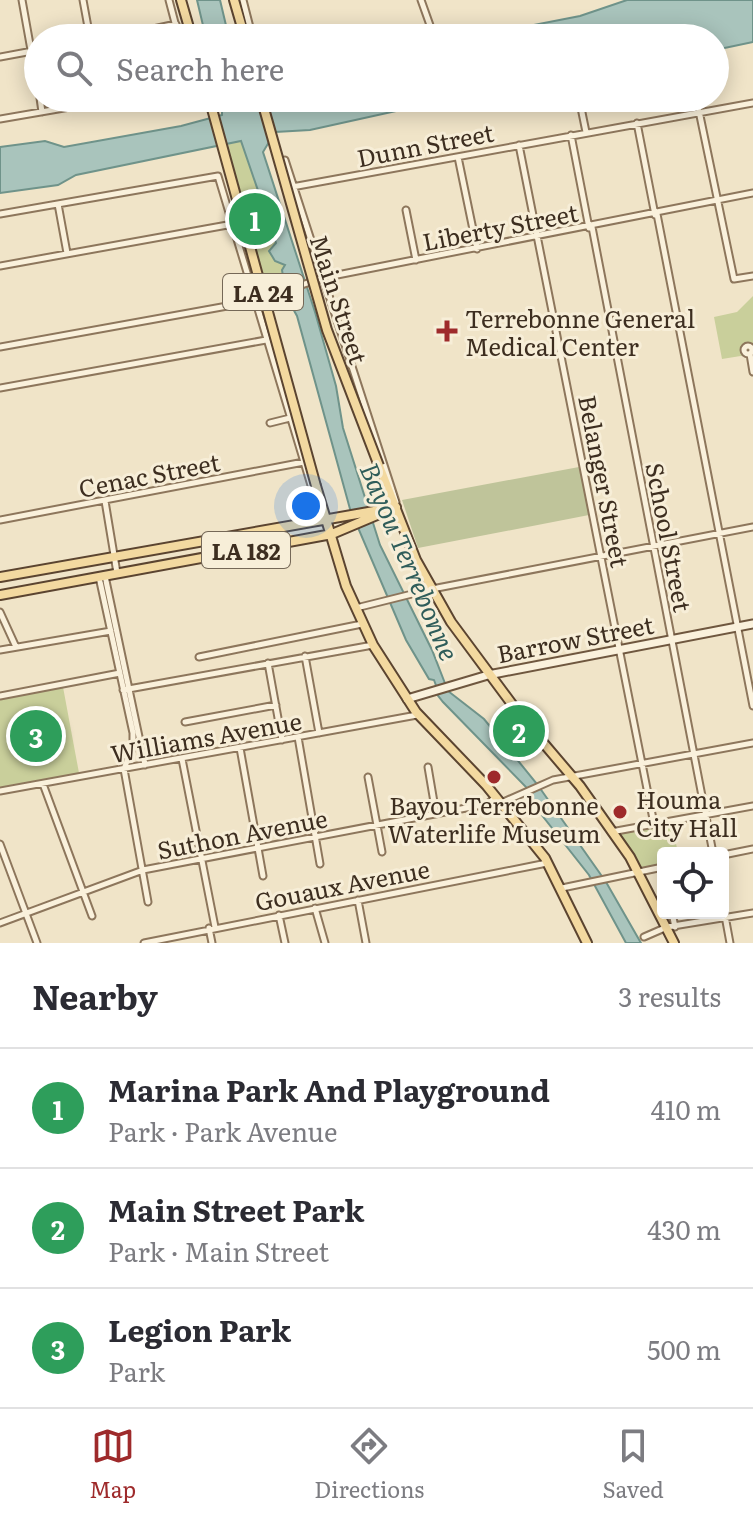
<!DOCTYPE html>
<html lang="en">
<head>
<meta charset="utf-8">
<style>
  body { margin:0; font-family:Literata,serif; background:#f7f7f7; color:#2b2b33 }
  .controls { position:absolute; right:24px; bottom:24px; display:grid; overflow:hidden; border-radius:8px; box-shadow:0 4px 20px #0003 }
  .controls button { width:72px; height:72px; display:grid; place-items:center; padding:0; border:0; border-bottom:2px solid #e1e1e2; background:#fff; color:#2b2b33; font:40px sans-serif }
  .you { position:absolute; left:306px; top:506px; width:28px; height:28px; margin:-20px; border:6px solid #fff; border-radius:50%; background:#1a73e8; box-shadow:0 0 0 12px #1a73e833 }
  .badge { display:grid; place-items:center; width:52px; height:52px; border-radius:50%; background:#9e2a2b; color:#fff; font-size:26px; font-weight:700 }
  .pin { position:absolute; translate:-50% -50%; border:4px solid #fff; box-shadow:0 2px 8px #0006 }
  .list { margin:0; padding:0; list-style:none }
  h2 { display:flex; justify-content:space-between; align-items:center; height:104px; margin:0; padding:0 32px; font-size:34px }
  h2 small { font-size:26px; font-weight:400; color:#7c7c81 }
  .list li { display:grid; grid-template-columns:52px 1fr auto; gap:24px; align-items:center; box-sizing:border-box; height:120px; padding:0 32px; border-top:2px solid #e1e1e2 }
  .list b { display:block; font-size:30px; white-space:nowrap }
  .list p { margin:0; font-size:26px; white-space:nowrap; color:#7c7c81 }
  .list em { font-size:26px; font-style:normal; color:#7c7c81 }
  .icon { flex:none; width:44px; height:44px; fill:none; stroke:currentColor; stroke-width:2; stroke-linecap:round; stroke-linejoin:round }
  .map { position:relative; flex:none; width:753px; height:943px; overflow:hidden }
  .search { position:absolute; background:#fff; box-shadow:0 4px 20px #0003; left:24px; right:24px; top:24px; height:88px; display:flex; align-items:center; gap:20px; box-sizing:border-box; padding:0 28px; border-radius:44px; color:#7c7c81; font-size:30px }
  .sheet { height:464px; background:#fff }
  nav { display:flex; justify-content:space-around; align-items:center; box-sizing:border-box; height:112px; border-top:2px solid #e1e1e2; background:#fff; font-size:22px; color:#7c7c81 }
  nav a { display:grid; justify-items:center; gap:4px }
  nav .on { color:#9e2a2b }
  .map>svg:first-child { display:block }
  .green { fill:#c9cf9b }
  .cemetery { fill:#bfc49a }
  .water { fill:#a9c4bc; stroke:#6f938a; stroke-width:2 }
  .lines { fill:none; stroke-linecap:round; stroke-linejoin:round }
  .minor-casing { stroke:#8d765c; stroke-width:9 }
  .secondary-casing { stroke:#6f573f; stroke-width:11 }
  .primary-casing { stroke:#5b4430; stroke-width:12 }
  .minor { stroke:#faf1dc; stroke-width:5 }
  .secondary { stroke:#faf1dc; stroke-width:7 }
  .primary { stroke:#f3d9a0; stroke-width:8 }
  .primary-bridge-casing { stroke:#5b4430; stroke-width:12; stroke-linecap:butt }
  .primary-bridge { stroke:#f3d9a0; stroke-width:8 }
  .poi-dot { fill:#9e2a2b; stroke:#f7eed8; stroke-width:3 }
  .labels { text-anchor:middle; dominant-baseline:central; stroke-width:6; stroke-linejoin:round; paint-order:stroke }
  .shield { fill:#f7eed8; stroke:#756857; stroke-width:2 }
  .shield-label { font-size:22px; font-weight:bold; fill:#3d2e20 }
  .street-label { font-size:24px; fill:#3d2e20; stroke:#f7eed8 }
  .poi-label { font-size:24px; fill:#3d2e20; stroke:#f7eed8; text-anchor:start }
  .water-label { font-size:26px; font-style:italic; fill:#2f5d5a; stroke:#f7eed8 }
</style>
</head>
<body>
<div class="map">
<svg width="753" height="943" viewBox="0 0 753 943">
  <rect width="100%" height="100%" fill="#f0e4c8"/>
  <path class="green" d="M241 140 285 266V290L264 298 223 146Z
    M753 296V354L722 359 714 317 737 312Z
    M63 687 79 773 0 787V699Z
    M521 724 535 741 509 749 500 739Z
    M671 820 678 853H663V867L640 872 611 832Z"/>
  <path class="cemetery" d="M579 467 589 515 418 548 402 500Z"/>
  <path class="water" d="M197 0H220L229 38H206Z
    M627 0H753V42L715 50V38H467L580 16Z
    M222 98H455L310 130 275 132 263 152 315 312 336 386 343 428 380 545 432 650 448 691 484 719 537 784 606 882 641 943H626L589 875 537 809 526 787 443 702 436 693 438 691 434 680 429 679 406 640 350 509 297 316 286 296 282 270 285 265 275 261 269 251 276 243 241 141 76 175 58 185 0 193V147L45 141 64 147 181 126 222 115Z"/>
  <g class="lines">
    <g class="minor-casing">
      <path id="minor" d="M22 0 38 89
        M83 0 90 38
        M169 0 179 38
        M243 0 252 35
        M421 0 431 28
        M112 38 176 24
        M0 57 38 50
        M40 98 42 112
        M579 98 586 132
        M699 111 734 279 753 276
        M0 119 122 98
        M637 123 655 215
        M571 135 589 228
        M519 145 654 824
        M458 157 477 249
        M285 160 396 502
        M292 187 753 103
        M58 204 67 253
        M406 210 416 260
        M0 214 218 176 316 502 317 510 305 521
        M657 214 753 706
        M592 227 713 853
        M0 266 233 224
        M744 350a4 4 0 1 1 8 0a4 4 0 1 1-8 0Z
        M0 347 255 301 322 278 753 193
        M750 354 753 372
        M0 388 266 340
        M270 423 290 418
        M105 501 117 573
        M0 520 304 462
        M105 576 145 765
        M99 577 133 733V746L124 769 148 902
        M356 608 432 589 753 527
        M0 612 16 647
        M0 650 111 631
        M305 656 319 733
        M199 657 362 624
        M268 663 282 740
        M123 690 373 645
        M0 696 120 673
        M185 722 276 705
        M298 737 320 864
        M240 748 263 876
        M182 759 215 927
        M428 767 436 814
        M368 777 382 852
        M43 784 92 916
        M0 791 417 715
        M501 803 553 780 753 743
        M611 832 753 806
        M0 844 37 943
        M723 855 753 849
        M562 888 663 867
        M358 900 366 943
        M723 905 730 943
        M315 908 325 943
        M672 913 675 927
        M279 915 285 943
        M0 923 143 870 487 804 495 798
        M209 928 212 943
        M644 937 667 927 753 913
        M144 943 547 863"/>
    </g>
    <g class="secondary-casing">
      <path id="secondary" d="M407 699 488 675 753 624"/>
    </g>
    <g class="primary-casing">
      <path id="primary" d="M181 0 192 38
        M234 0 245 38
        M379 466 416 560 451 622 523 719 580 786 630 857 674 943
        M316 486 346 586 373 645 416 712 486 785 545 858 587 943
        M0 577 391 508
        M0 595 332 534 396 507"/>
    </g>
    <use href="#minor" class="minor"/>
    <use href="#secondary" class="secondary"/>
    <use href="#primary" class="primary"/>
    <g class="primary-bridge-casing">
      <path id="primary-bridge" d="M209 98 316 486
        M261 98 327 330 379 466"/>
    </g>
    <use href="#primary-bridge" class="primary-bridge"/>
  </g>
  <g class="poi-dot">
    <path d="M443 319h8v8h8v8h-8v8h-8v-8h-8v-8h8z"/>
    <circle cx="494" cy="777" r="8"/>
    <circle cx="620" cy="812" r="8"/>
  </g>
  <g class="labels">
    <g class="shield">
      <rect x="223" y="274" width="80" height="36" rx="6"/>
      <rect x="202" y="532" width="88" height="36" rx="6"/>
    </g>
    <g class="shield-label">
      <text x="263" y="292">LA 24</text>
      <text x="246" y="550">LA 182</text>
    </g>
    <g class="street-label">
      <text transform="translate(425 144) rotate(-11)">Dunn Street</text>
      <text transform="translate(500 226) rotate(-11)">Liberty Street</text>
      <text transform="translate(340 299) rotate(72)">Main Street</text>
      <text transform="translate(149 474) rotate(-11)">Cenac Street</text>
      <text transform="translate(605 481) rotate(79)">Belanger Street</text>
      <text transform="translate(670 537) rotate(79)">School Street</text>
      <text transform="translate(575 638) rotate(-11)">Barrow Street</text>
      <text transform="translate(206 736) rotate(-10)">Williams Avenue</text>
      <text transform="translate(242 833) rotate(-11)">Suthon Avenue</text>
      <text transform="translate(342 884) rotate(-11)">Gouaux Avenue</text>
    </g>
    <g class="poi-label">
      <text x="465" y="317">Terrebonne General<tspan x="465" dy="28">Medical Center</tspan></text>
      <text x="636" y="798">Houma<tspan x="636" dy="28">City Hall</tspan></text>
      <text x="494" y="804" text-anchor="middle">Bayou Terrebonne<tspan x="494" dy="28">Waterlife Museum</tspan></text>
    </g>
    <g class="water-label">
      <text transform="translate(411 561) rotate(67)">Bayou Terrebonne</text>
    </g>
  </g>
</svg>
<div class="controls">
<button><svg class="icon" aria-label="locate" viewBox="0 0 24 24"><circle cx="12" cy="12" r="6"/><path d="M12 2v4M12 18v4M2 12h4M18 12h4"/></svg></button>
</div>
<div class="you"></div>
<div class="pin badge" style="left:255px;top:219px;background:#2e9e5b">1</div>
<div class="pin badge" style="left:519px;top:731px;background:#2e9e5b">2</div>
<div class="pin badge" style="left:36px;top:736px;background:#2e9e5b">3</div>
<div class="search"><svg class="icon" aria-label="search" viewBox="0 0 24 24"><circle cx="10" cy="10" r="6"/><path d="M15 15l6 6"/></svg>Search here</div>
</div>
<section class="sheet">
<h2>Nearby<small>3 results</small></h2>
<ul class="list">
<li><span class="badge" style="background:#2e9e5b">1</span><div><b>Marina Park And Playground</b><p>Park · Park Avenue</p></div><em>410 m</em></li>
<li><span class="badge" style="background:#2e9e5b">2</span><div><b>Main Street Park</b><p>Park · Main Street</p></div><em>430 m</em></li>
<li><span class="badge" style="background:#2e9e5b">3</span><div><b>Legion Park</b><p>Park</p></div><em>500 m</em></li>
</ul>
</section>
<nav>
<a class="on"><svg class="icon" aria-label="map" viewBox="0 0 24 24"><path d="M3 6l6-2 6 2 6-2v14l-6 2-6-2-6 2zM9 4v14M15 6v14"/></svg>Map</a>
<a><svg class="icon" aria-label="directions" viewBox="0 0 24 24"><path d="M12 3l9 9-9 9-9-9zM9 14v-3h6M13 9l2 2-2 2"/></svg>Directions</a>
<a><svg class="icon" aria-label="saved" viewBox="0 0 24 24"><path d="M7 4h10v16l-5-4-5 4z"/></svg>Saved</a>
</nav>
</body>
</html>
